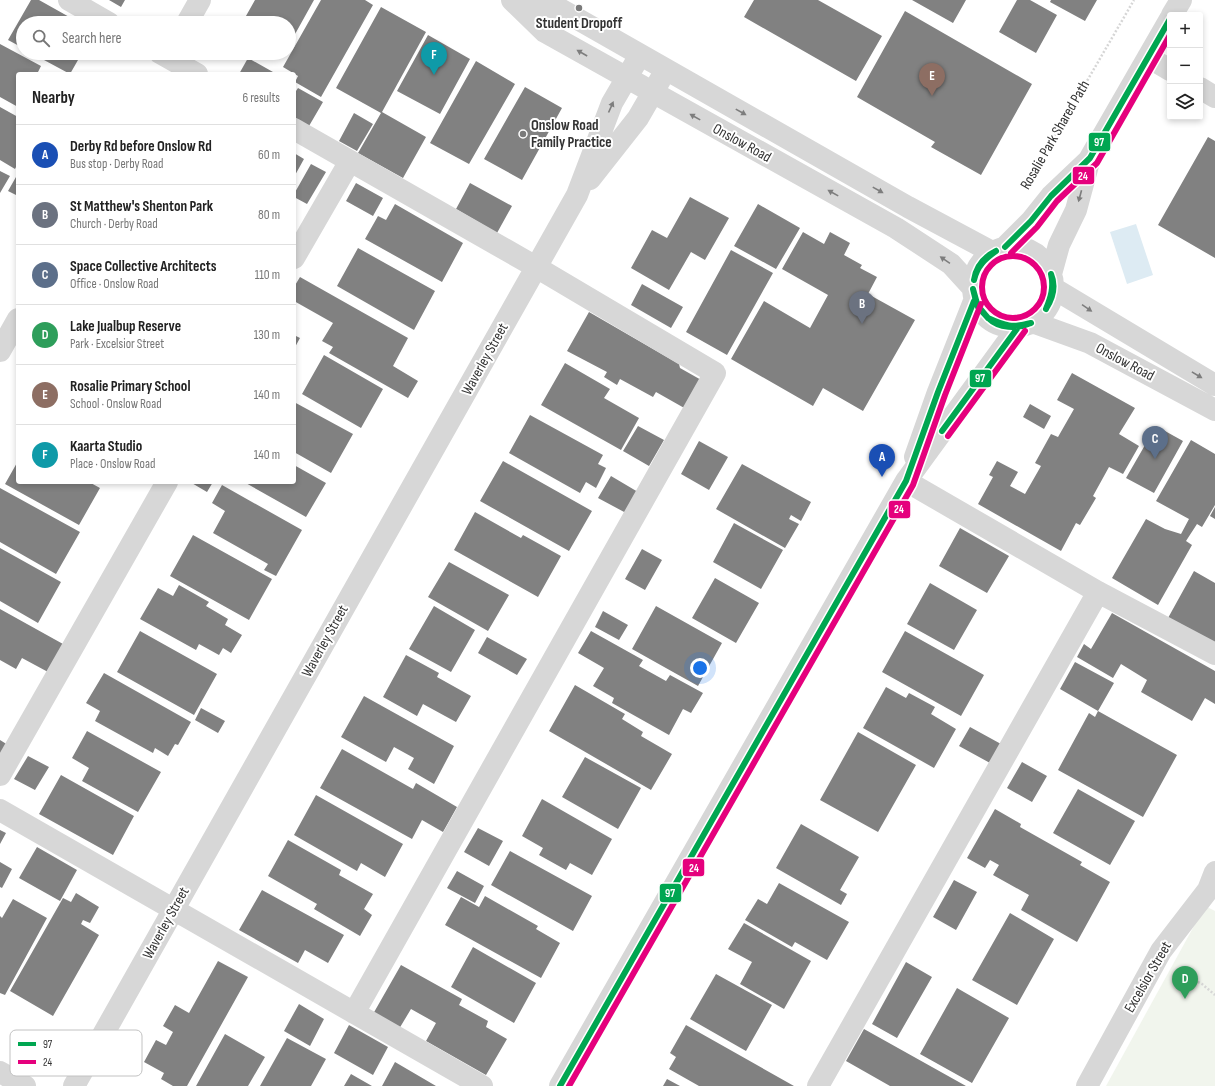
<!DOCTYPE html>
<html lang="en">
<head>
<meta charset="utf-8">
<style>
  body { margin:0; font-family:"Sofia Sans Condensed",sans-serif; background:#f6f6f6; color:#222 }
  .controls { position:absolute; right:12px; top:12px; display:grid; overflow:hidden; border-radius:4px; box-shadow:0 2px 6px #0003 }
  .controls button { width:36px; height:36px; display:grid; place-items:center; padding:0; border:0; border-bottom:1px solid #e0e0e0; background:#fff; color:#222; font:20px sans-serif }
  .you { position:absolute; left:700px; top:668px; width:14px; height:14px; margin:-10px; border:3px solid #fff; border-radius:50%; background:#1a73e8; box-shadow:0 0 0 6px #1a73e833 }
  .badge { display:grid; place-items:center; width:26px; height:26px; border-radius:50%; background:#2563eb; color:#fff; font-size:13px; font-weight:700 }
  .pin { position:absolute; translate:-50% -33px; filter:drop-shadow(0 1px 2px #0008) }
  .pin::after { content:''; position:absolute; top:21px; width:14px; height:12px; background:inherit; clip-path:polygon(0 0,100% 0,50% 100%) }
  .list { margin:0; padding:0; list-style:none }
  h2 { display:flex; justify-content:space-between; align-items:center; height:52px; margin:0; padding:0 16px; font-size:17px }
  h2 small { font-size:13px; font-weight:400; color:#767676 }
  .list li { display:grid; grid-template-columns:26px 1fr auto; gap:12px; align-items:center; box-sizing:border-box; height:60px; padding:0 16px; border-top:1px solid #e0e0e0 }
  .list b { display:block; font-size:15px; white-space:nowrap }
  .list p { margin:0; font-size:13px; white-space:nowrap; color:#767676 }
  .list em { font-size:13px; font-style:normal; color:#767676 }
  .icon { flex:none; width:22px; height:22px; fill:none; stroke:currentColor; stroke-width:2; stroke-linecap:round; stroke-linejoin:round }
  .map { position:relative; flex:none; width:1215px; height:1086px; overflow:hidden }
  .search { position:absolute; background:#fff; box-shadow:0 2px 6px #0003; left:16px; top:16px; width:280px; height:44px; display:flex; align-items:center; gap:10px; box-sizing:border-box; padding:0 14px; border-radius:22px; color:#767676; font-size:15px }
  .panel { position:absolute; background:#fff; box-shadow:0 2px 6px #0003; left:16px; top:72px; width:280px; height:412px; border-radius:4px }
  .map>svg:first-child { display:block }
  .green { fill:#f1f5ed }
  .water { fill:#ddebf3 }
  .building { fill:#818181 }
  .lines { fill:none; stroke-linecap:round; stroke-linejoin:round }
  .path { stroke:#d6d6d6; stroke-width:2.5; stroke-dasharray:2 2; stroke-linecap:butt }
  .minor { stroke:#d7d7d7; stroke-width:22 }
  .bus-1-casing { stroke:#fff; stroke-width:9 }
  .bus-2-casing { stroke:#fff; stroke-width:9 }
  .bus-1 { stroke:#00a651; stroke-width:6 }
  .bus-2 { stroke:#e5007d; stroke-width:6 }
  .oneway { fill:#7d7d7d }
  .poi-dot { fill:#7a7a7a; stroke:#fff; stroke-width:1.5 }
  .labels { text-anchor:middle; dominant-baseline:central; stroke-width:4; stroke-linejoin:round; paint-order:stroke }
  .poi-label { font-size:15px; font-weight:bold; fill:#333; stroke:#fff }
  .street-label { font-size:15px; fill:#333; stroke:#fff }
  .key { fill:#fff; stroke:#c2c2c2; stroke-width:1 }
  .key-label { font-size:11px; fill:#333 }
  .line-badge { stroke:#fff; stroke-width:1.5 }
  .badge-label { font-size:11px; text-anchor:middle; font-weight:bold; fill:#fff }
</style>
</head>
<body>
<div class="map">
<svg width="1215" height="1086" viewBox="0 0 1215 1086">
  <rect width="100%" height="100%" fill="#fff"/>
  <path class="green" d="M1205 906 1215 911V1086H1106Z"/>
  <path class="water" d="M1136 224 1153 275 1127 284 1110 232Z"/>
  <path class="building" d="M31 0H39L80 23H23V48L8 40Z
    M109 0H125L121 7Z
    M255 0H314L289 45V23H242Z
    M321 0H365L373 5 321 97 295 82 298 76 283 67Z
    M754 0H818L882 36 856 81 744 17Z
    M912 0H966L953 23Z
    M1017 0H1030L1057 15 1036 53 999 32Z
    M1051 0H1097L1085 21 1050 2Z
    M381 7 426 32 382 112 426 137 403 178 358 153 381 113 336 88Z
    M905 11 1032 84 981 175 931 147 935 142 857 97Z
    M428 35 470 59 440 114 397 91Z
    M0 44 41 66 38 72 42 74H18V107L0 97Z
    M31 53H82L70 74Z
    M248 58 273 72 272 74H239Z
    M476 61 515 84 469 164 430 143Z
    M525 87 562 108 522 180 484 159Z
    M298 88 323 102 309 126 294 117V94Z
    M0 107 18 117V163L15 169 0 160Z
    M354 113 373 124 357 151 339 141Z
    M1208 137 1215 141V258L1158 225Z
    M294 153 304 159 294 177Z
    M311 164 326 172 307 204 294 197V194Z
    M0 171 10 176 0 193Z
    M16 177 18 178V196L8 191Z
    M356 183 383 198 373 216 346 201Z
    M470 183 512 206 497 233 456 209Z
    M690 197 729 218 705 260 691 252 669 290 631 268 652 230 667 238Z
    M395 204 463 243 442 282 365 239 378 216 386 220Z
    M758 204 800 228 776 269 734 246Z
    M803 232 824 244 830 232 850 243 844 255 862 265 860 268 877 277 868 294 915 320 863 411 823 388 813 406 731 359 764 301 810 328 828 295 782 269Z
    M358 248 435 291 414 330 337 286Z
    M731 250 773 273 727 355 686 332Z
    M300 277 408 338 393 366 418 381 408 398 329 353 333 347 322 341 333 323 294 301V287Z
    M642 284 683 307 671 328 631 305Z
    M589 312 679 364 680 368 703 381 686 409 656 392 653 397 620 379 617 385 604 377 607 372 567 351Z
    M294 335 300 338 294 349Z
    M324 355 383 389 361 428 302 394Z
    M565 363 610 389 604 398 639 418 621 450 541 405Z
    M1072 373 1135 408 1119 434 1139 446 1123 474 1109 467 1093 496 1096 498 1080 525 1076 523 1061 551 978 504 993 477 989 475 997 461 1018 472 1010 486 1025 494 1041 466 1035 463 1051 434 1058 437 1074 409 1057 400Z
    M294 402 353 434 331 473 294 452Z
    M1030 404 1051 416 1044 429 1023 417Z
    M530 415 603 455 598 464 606 468 596 488 586 482 580 493 509 453Z
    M638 426 664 440 649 466 623 451Z
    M1156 426 1183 441 1154 493 1126 478Z
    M1191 440 1215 454V505L1202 527 1197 524 1186 541 1192 545 1158 605 1112 578 1146 519 1165 529 1181 534 1189 519 1156 501Z
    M699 441 728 457 709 490 681 474Z
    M18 461V482H89L100 488 79 525 5 484Z
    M503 461 592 511 569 551 480 501Z
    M742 464 811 502 801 521 791 515 789 519 799 524 785 548 716 509Z
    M294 465 326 483 306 517 244 482H294Z
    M611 476 638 492 626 513 598 498Z
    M190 482H213L207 492Z
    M222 485 302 530 276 576 264 570 268 564 213 533 225 511 212 503Z
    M0 488 80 532 56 574 0 542Z
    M1215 507V519L1210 516Z
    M475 512 521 538 523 535 561 556 538 597 454 550Z
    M734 523 783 550 761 589 713 562Z
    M960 528 1009 556 987 593 939 566Z
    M193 535 272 579 249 620 170 576Z
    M0 548 61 582 38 623 0 601Z
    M642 549 662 560 645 590 625 579Z
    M449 562 509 595 488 631 428 597Z
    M1194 571 1215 583V645L1168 618Z
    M715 578 759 603 736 643 692 618Z
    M930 583 977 610 954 650 907 624Z
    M179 585 209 602 206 606 228 619 225 625 242 635 231 653 223 648 219 655 199 644 196 650 140 619 158 588 173 596Z
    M434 606 475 630 451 672 409 649Z
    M656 606 722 643 698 686 632 649Z
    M0 609 63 644 48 672 22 658 16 669 0 660Z
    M603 611 628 625 619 640 595 627Z
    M1112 613 1215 671V704L1205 698 1192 721 1141 692 1147 680 1121 664 1113 678 1077 657 1084 644 1091 649Z
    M140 631 217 674 194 715 117 672Z
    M591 631 643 660 639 666 666 681 670 675 703 693 691 713 683 709 669 735 612 703 614 698 593 686 604 668 578 653Z
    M905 631 984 675 961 716 882 672Z
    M487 637 527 659 517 675 478 653Z
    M406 655 439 673 437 677 471 696 456 722 423 704 417 716 383 697Z
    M1075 662 1114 683 1098 711 1060 689Z
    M104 673 191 722 178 745 175 744 168 756 155 748 153 753 95 721 100 711 86 703Z
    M575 685 625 714 622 719 643 732 641 736 672 754 651 790 549 731Z
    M886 687 906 698 909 693 935 707 931 714 956 729 934 768 863 728Z
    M364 696 454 746 434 784 408 769 414 758 394 747 386 762 341 737Z
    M201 708 225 721 218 733 195 720Z
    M1098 711 1177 755 1143 817 1058 770 1089 713 1095 717Z
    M970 727 1001 744 990 763 959 746Z
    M87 731 161 772 138 812 82 781 89 768 72 758Z
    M858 732 916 765 878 832 820 800Z
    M0 740 8 745 0 759Z
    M342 749 413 789 416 783 457 807 443 832 422 820 412 839 320 788Z
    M28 756 49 767 35 790 14 779Z
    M585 757 641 788 618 829 562 797Z
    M1022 762 1047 776 1032 802 1007 788Z
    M61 775 134 816 113 855 39 814Z
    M1078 789 1135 821 1110 865 1053 833Z
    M316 795 403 844 385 877 361 863 357 871 294 835Z
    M542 799 612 839 592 875 570 863 566 870 539 855 543 848 522 836Z
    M995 809 1021 824 1020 827 1082 862 1080 865 1110 882 1077 942 1021 910 1029 895 993 875 999 865 990 860 985 868 967 858Z
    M801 824 859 857 840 890 847 894 841 905 776 868Z
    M478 828 503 841 489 866 464 852Z
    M0 830 6 833 0 844Z
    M288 840 341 870 339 875 373 894 364 909 372 915 360 936 314 909 317 904 268 876Z
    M37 847 77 870 60 901 19 878Z
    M510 851 592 896 573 931 491 885Z
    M0 862 12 869 2 888 0 887Z
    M457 871 484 886 475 903 447 888Z
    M954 880 977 892 956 930 933 917Z
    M779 883 849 922 827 960 795 942 792 947 745 920 758 899 767 904Z
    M262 890 344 935 328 963 305 950 298 963 239 930Z
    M76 893 99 907 90 923 83 920 81 924 99 935 53 1016 10 991 63 898 71 902Z
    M485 896 538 926 536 929 560 943 541 978 445 925 461 897 479 907Z
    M13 899 47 918 5 995 0 993V916L2 918Z
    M1010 913 1054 939 1017 1005 972 980Z
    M744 923 811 961 784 1009 740 984 752 962 728 949Z
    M473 947 536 983 514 1023 451 987Z
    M218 961 248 977 187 1086H173L161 1079 164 1073 144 1062 156 1040 166 1045 173 1032 163 1026 175 1005 189 1013Z
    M906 962 932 977 897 1038 872 1024Z
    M401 965 462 999 459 1005 488 1021 486 1027 507 1039 486 1075 426 1041 436 1023 411 1009 399 1029 373 1014Z
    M716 974 772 1005 746 1051 690 1019Z
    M957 988 1009 1018 972 1083 920 1054Z
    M299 1004 324 1019 310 1046 284 1031Z
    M349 1025 388 1047 373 1075 334 1053Z
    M686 1025 794 1086H699L669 1069 676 1057 670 1053Z
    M864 1029 966 1086H890L846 1061Z
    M225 1034 265 1057 248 1086H196Z
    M287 1038 326 1059 311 1086H260Z
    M395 1062 436 1086H382Z
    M351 1074 372 1086H344Z
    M667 1079 680 1086H663Z"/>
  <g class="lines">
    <path class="path" d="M1033 174 1134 0
      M1180 973 1202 984 1215 995"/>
    <path class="minor" d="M69 0 109 23
      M512 0 545 32 896 228 951 264 972 287
      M520 0 560 9 908 207 992 252
      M1172 15 1181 0
      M187 23 200 0
      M160 53 197 74
      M1148 57 1170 70
      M1200 88 1215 97
      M294 129 536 267 715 373 354 1013
      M590 179 638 118 660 80
      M973 287a40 40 0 1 1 80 0a40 40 0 1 1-80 0Z
      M1005 247 1031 221 1051 196 1090 159
      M294 258 350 161
      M1051 274 1059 245 1076 210 1090 158 1170 19
      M1053 288 1215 385
      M1032 322 1090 343 1215 410
      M0 351 18 319
      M915 457 938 392 974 301
      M906 481 1098 592 1215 654
      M0 775 167 482
      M0 810 482 1086
      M0 1072 25 1086
      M74 1086 577 195 612 103 640 55
      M560 1086 906 481 1019 326
      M818 1086 1098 592
      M1087 1086 1161 951 1208 890 1215 872"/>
    <g class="bus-1-casing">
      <path id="bus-1" d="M1005 247 1031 221 1051 196 1090 158 1170 19
        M974 280C976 266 984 257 996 251
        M974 280C977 266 985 259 996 251
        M973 289 977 305 988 318
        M973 289 978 307 988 318
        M1046 309C1051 297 1054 287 1051 274
        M1046 309C1053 298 1056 286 1051 274
        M988 318C1005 326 1013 328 1031 323
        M988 318C999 329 1017 329 1031 323
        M942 431 1019 326
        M560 1086 906 481 938 392 974 301"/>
    </g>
    <g class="bus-2-casing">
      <path id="bus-2" d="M1011 253 1037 227 1057 201 1097 163 1170 35
        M982 287a31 31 0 1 1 62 0a31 31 0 1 1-62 0Z
        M948 436 1025 331
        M569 1086 913 485 945 395 981 304"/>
    </g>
    <use href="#bus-1" class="bus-1"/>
    <use href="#bus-2" class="bus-2"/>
  </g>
  <defs><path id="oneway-solid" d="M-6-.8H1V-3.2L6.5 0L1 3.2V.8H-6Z"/></defs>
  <g class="oneway">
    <use href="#oneway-solid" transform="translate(582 53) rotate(-150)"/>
    <use href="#oneway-solid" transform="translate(611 107) rotate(-66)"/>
    <use href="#oneway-solid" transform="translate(741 112) rotate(29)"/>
    <use href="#oneway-solid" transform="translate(695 117) rotate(-151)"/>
    <use href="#oneway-solid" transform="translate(878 190) rotate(29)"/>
    <use href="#oneway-solid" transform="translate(833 193) rotate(-151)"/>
    <use href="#oneway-solid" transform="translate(1080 196) rotate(105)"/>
    <use href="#oneway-solid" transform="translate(945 260) rotate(-146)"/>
    <use href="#oneway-solid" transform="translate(1087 308) rotate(34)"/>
    <use href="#oneway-solid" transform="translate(1197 375) rotate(31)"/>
  </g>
  <g class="poi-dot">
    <circle cx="579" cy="8" r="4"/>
    <circle cx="523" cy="134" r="4"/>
  </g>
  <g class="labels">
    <g class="poi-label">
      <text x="579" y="23">Student Dropoff</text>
      <text x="531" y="125" text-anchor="start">Onslow Road<tspan x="531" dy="17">Family Practice</tspan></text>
    </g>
    <g class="street-label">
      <text transform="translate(1055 135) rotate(-60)">Rosalie Park Shared Path</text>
      <text transform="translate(742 143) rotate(29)">Onslow Road</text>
      <text transform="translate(485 359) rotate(-61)">Waverley Street</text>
      <text transform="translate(1125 362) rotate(28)">Onslow Road</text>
      <text transform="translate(325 641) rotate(-61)">Waverley Street</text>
      <text transform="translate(166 923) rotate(-61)">Waverley Street</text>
      <text transform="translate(1148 977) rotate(-60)">Excelsior Street</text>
    </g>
  </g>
  <rect x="10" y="1030" width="132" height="46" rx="6" class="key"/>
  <rect x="18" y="1042" width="18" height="4" fill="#00a651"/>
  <rect x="18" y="1060" width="18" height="4" fill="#e5007d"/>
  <g class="key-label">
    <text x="43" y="1048">97</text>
    <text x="43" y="1066">24</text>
  </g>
  <g class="line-badge">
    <rect x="1088" y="132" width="23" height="20" rx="4" fill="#00a651"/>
    <rect x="1072" y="166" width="23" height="19" rx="4" fill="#e5007d"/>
    <rect x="969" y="369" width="23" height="19" rx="4" fill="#00a651"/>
    <rect x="888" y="500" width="23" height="19" rx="4" fill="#e5007d"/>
    <rect x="682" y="858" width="23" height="19" rx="4" fill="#e5007d"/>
    <rect x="659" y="883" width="23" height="20" rx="4" fill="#00a651"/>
  </g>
  <g class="badge-label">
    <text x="1099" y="146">97</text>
    <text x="1083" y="180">24</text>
    <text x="980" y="382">97</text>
    <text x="899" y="513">24</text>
    <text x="694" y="872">24</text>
    <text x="670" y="897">97</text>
  </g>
</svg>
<div class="controls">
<button>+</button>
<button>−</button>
<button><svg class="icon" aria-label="layers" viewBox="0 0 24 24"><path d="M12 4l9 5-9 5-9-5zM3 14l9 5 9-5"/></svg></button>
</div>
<div class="you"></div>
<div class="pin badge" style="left:882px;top:477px;background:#1a4fb4">A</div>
<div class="pin badge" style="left:862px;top:324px;background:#6b7280">B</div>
<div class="pin badge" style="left:1155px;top:459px;background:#5c6f8a">C</div>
<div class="pin badge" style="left:1185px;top:999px;background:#2e9e5b">D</div>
<div class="pin badge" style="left:932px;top:96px;background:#8d6e63">E</div>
<div class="pin badge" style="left:434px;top:75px;background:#0f9aa8">F</div>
<div class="search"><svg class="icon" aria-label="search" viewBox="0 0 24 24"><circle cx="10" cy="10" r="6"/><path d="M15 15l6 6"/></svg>Search here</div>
<section class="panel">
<h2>Nearby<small>6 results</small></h2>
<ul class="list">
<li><span class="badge" style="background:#1a4fb4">A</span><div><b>Derby Rd before Onslow Rd</b><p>Bus stop · Derby Road</p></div><em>60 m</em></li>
<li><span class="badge" style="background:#6b7280">B</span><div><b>St Matthew's Shenton Park</b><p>Church · Derby Road</p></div><em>80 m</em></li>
<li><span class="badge" style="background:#5c6f8a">C</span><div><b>Space Collective Architects</b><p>Office · Onslow Road</p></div><em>110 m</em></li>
<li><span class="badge" style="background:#2e9e5b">D</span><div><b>Lake Jualbup Reserve</b><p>Park · Excelsior Street</p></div><em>130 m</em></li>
<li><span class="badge" style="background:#8d6e63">E</span><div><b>Rosalie Primary School</b><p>School · Onslow Road</p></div><em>140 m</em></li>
<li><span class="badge" style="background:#0f9aa8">F</span><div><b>Kaarta Studio</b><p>Place · Onslow Road</p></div><em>140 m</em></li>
</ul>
</section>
</div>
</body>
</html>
